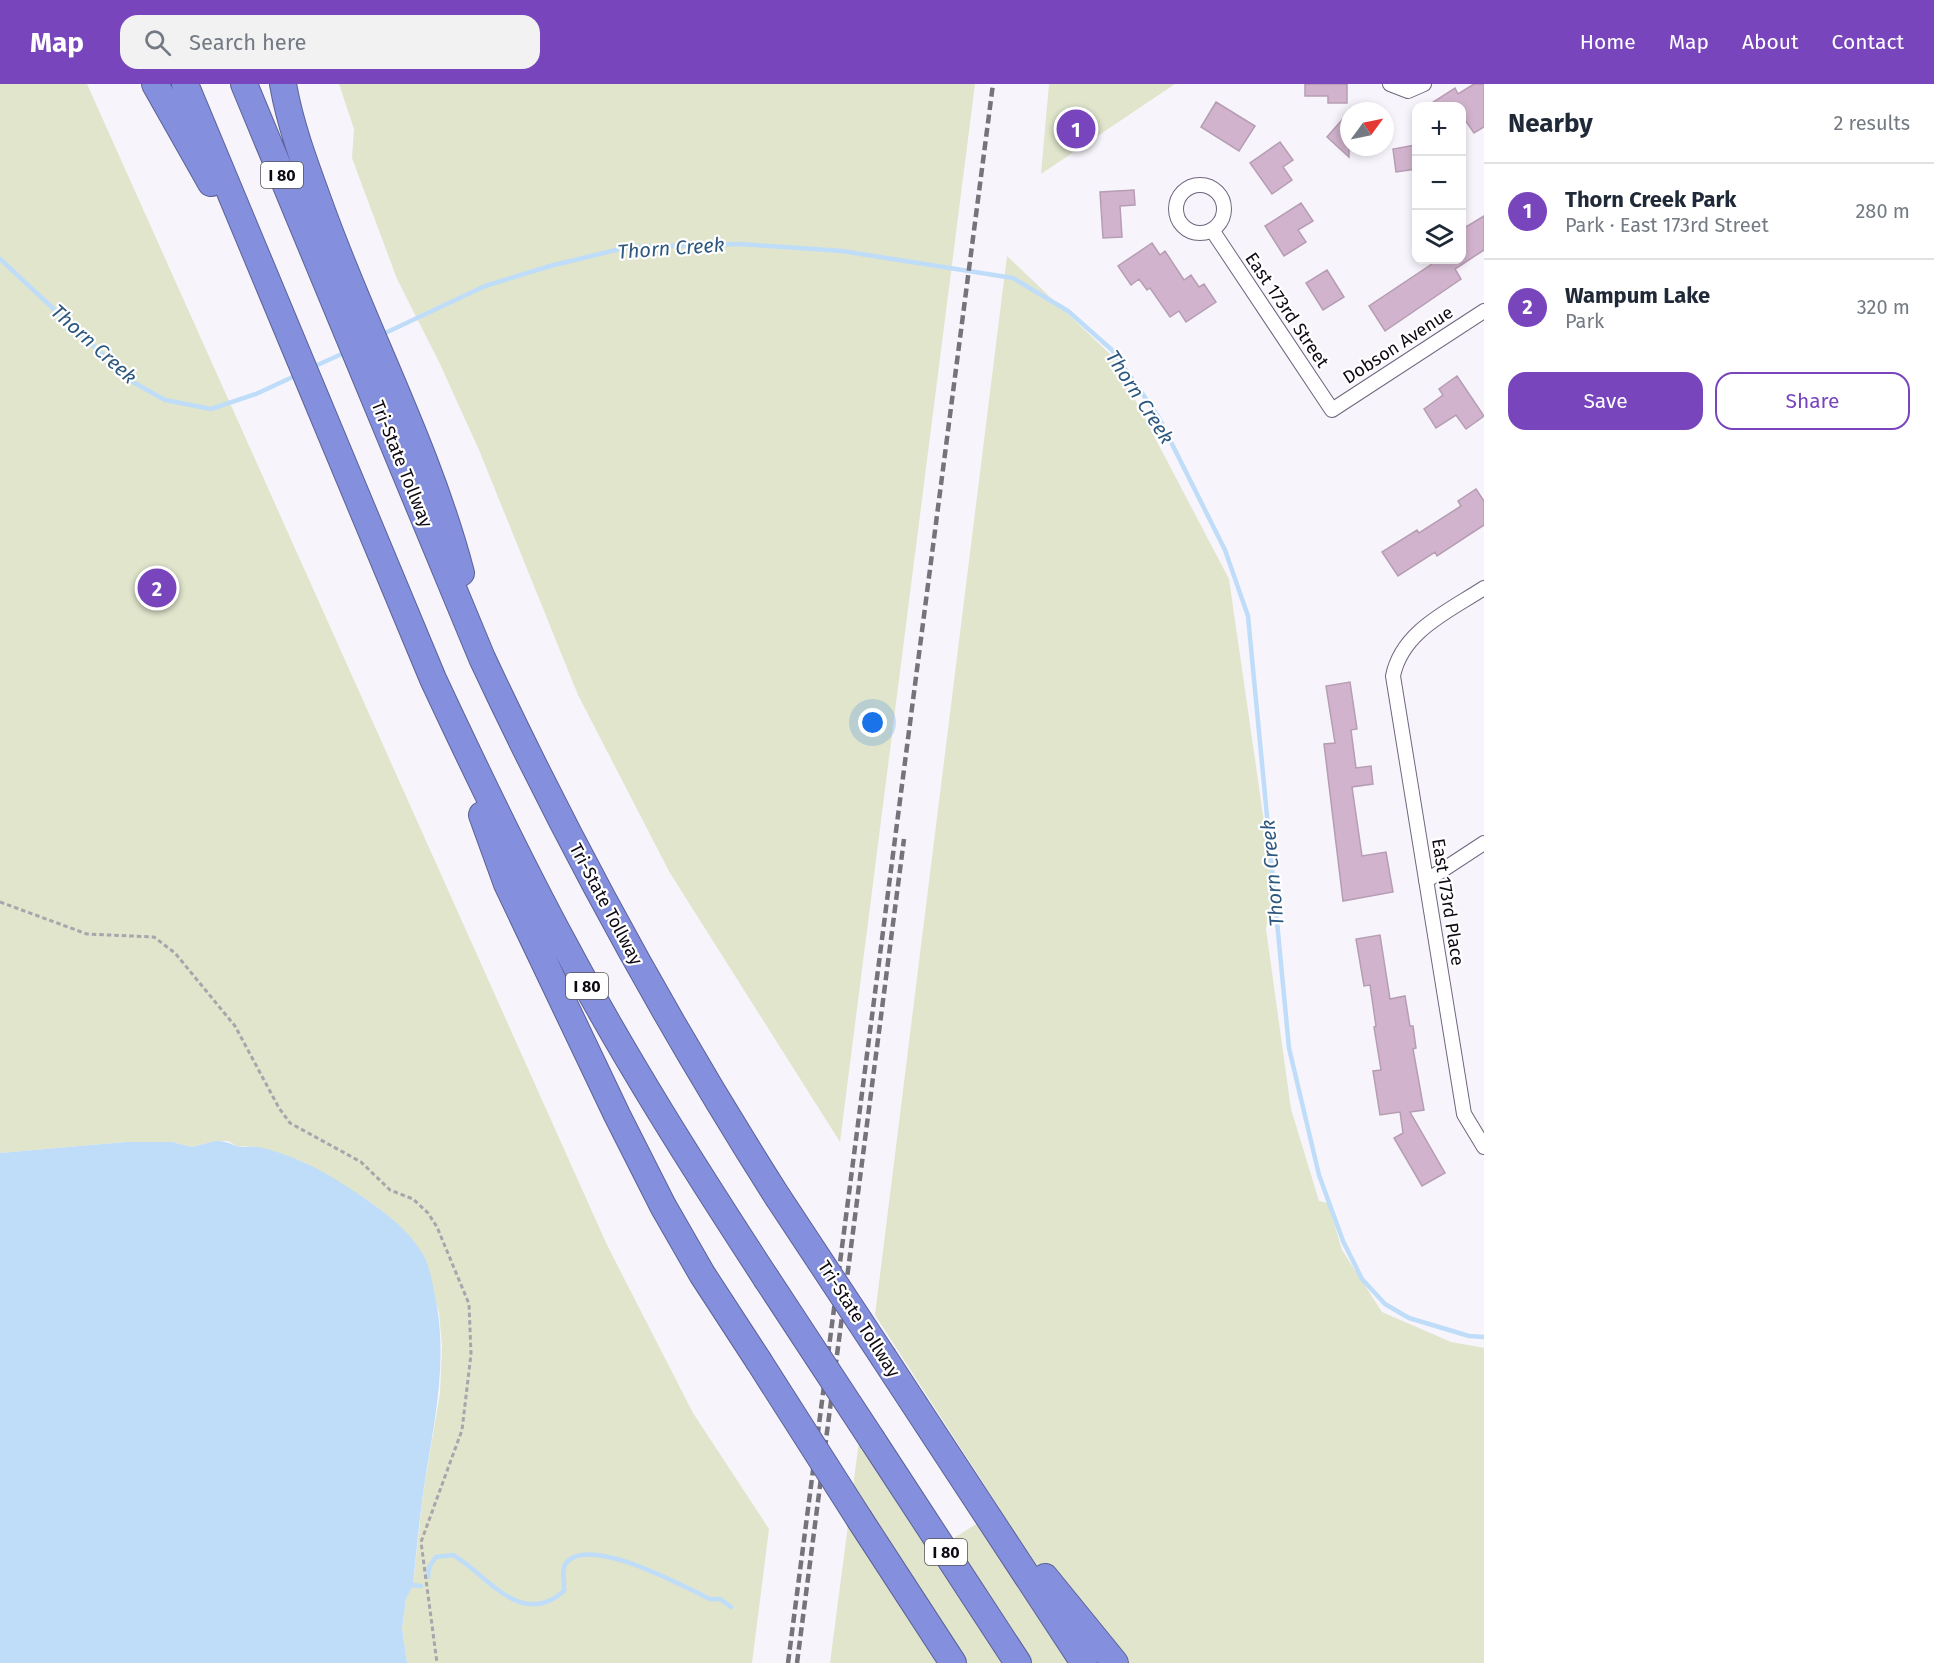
<!DOCTYPE html>
<html lang="en">
<head>
<meta charset="utf-8">
<style>
  body { margin:0; font-family:"Fira Sans",sans-serif; background:#f2f2f3; color:#1f2937 }
  .controls { position:absolute; right:18px; top:18px; display:grid; overflow:hidden; border-radius:12px; box-shadow:0 3px 9px #0003 }
  .controls button { width:54px; height:54px; display:grid; place-items:center; padding:0; border:0; border-bottom:2px solid #e0e1e3; background:#fff; color:#1f2937; font:30px sans-serif }
  .compass { position:absolute; left:1340px; top:18px; width:54px; height:54px; border-radius:50%; background:#fff; box-shadow:0 3px 9px #0003; rotate:57deg }
  .you { position:absolute; left:873px; top:639px; width:21px; height:21px; margin:-15px; border:4px solid #fff; border-radius:50%; background:#1a73e8; box-shadow:0 0 0 9px #1a73e833 }
  .badge { display:grid; place-items:center; width:39px; height:39px; border-radius:50%; background:#7845bc; color:#fff; font-size:20px; font-weight:700 }
  .pin { position:absolute; translate:-50% -50%; border:3px solid #fff; box-shadow:0 2px 6px #0006 }
  .list { margin:0; padding:0; list-style:none }
  h2 { display:flex; justify-content:space-between; align-items:center; height:78px; margin:0; padding:0 24px; font-size:26px }
  h2 small { font-size:20px; font-weight:400; color:#747a83 }
  .list li { display:grid; grid-template-columns:39px 1fr auto; gap:18px; align-items:center; box-sizing:border-box; height:96px; padding:0 24px; border-top:2px solid #e0e1e3 }
  .list b { display:block; font-size:22px; white-space:nowrap }
  .list p { margin:0; font-size:20px; white-space:nowrap; color:#747a83 }
  .list em { font-size:20px; font-style:normal; color:#747a83 }
  .actions { display:flex; gap:12px; padding:18px 24px }
  .actions a { flex:1; padding:14px 0; border:2px solid #7845bc; border-radius:18px; text-align:center; font-size:21px; color:#7845bc }
  .actions .main { background:#7845bc; color:#fff }
  .icon { flex:none; width:33px; height:33px; fill:none; stroke:currentColor; stroke-width:2; stroke-linecap:round; stroke-linejoin:round }
  .map { position:relative; flex:none; width:1484px; height:1579px; overflow:hidden }
  header { display:flex; align-items:center; gap:36px; box-sizing:border-box; height:84px; padding:0 30px; background:#7845bc; color:#fff }
  header strong { font-size:28px }
  nav { display:flex; gap:33px; margin-inline-start:auto; font-size:21px }
  .search { width:420px; height:54px; background:#f2f2f3; display:flex; align-items:center; gap:15px; box-sizing:border-box; padding:0 21px; border-radius:18px; color:#747a83; font-size:22px }
  main { display:flex }
  aside { flex:1; background:#fff }
  .map>svg:first-child { display:block }
  .green { fill:#e0e5cc }
  .water { fill:#bfddf9 }
  .lines { fill:none; stroke-linecap:round; stroke-linejoin:round }
  .stream { stroke:#bfddf9; stroke-width:4.5 }
  .building { fill:#d1b3cd; stroke:#b69db3; stroke-width:1.5 }
  .street-casing { stroke:#71657f; stroke-width:16 }
  .highway-casing { stroke:#5b6197; stroke-width:28 }
  .path { stroke:#a8a5ac; stroke-width:3; stroke-dasharray:4.5 3; stroke-linecap:butt }
  .street { stroke:#fff; stroke-width:14 }
  .highway { stroke:#8490de; stroke-width:26 }
  .rail { stroke:#76737b; stroke-width:4.5; stroke-dasharray:9 4.5; stroke-linecap:butt }
  .highway-bridge-casing { stroke:#5b6197; stroke-width:28; stroke-linecap:butt }
  .highway-bridge { stroke:#8490de; stroke-width:26 }
  .labels { text-anchor:middle; dominant-baseline:central; stroke-width:4.5; stroke-linejoin:round; paint-order:stroke }
  .shield { fill:#fff; stroke:#56535a; stroke-width:1.5 }
  .shield-label { font-size:16px; font-weight:bold; fill:#0e0913 }
  .street-label { font-size:18px; fill:#0e0913; stroke:#fff }
  .water-label { font-size:20px; font-style:italic; fill:#2c577e; stroke:#fff }
</style>
</head>
<body>
<header>
<strong>Map</strong>
<div class="search"><svg class="icon" aria-label="search" viewBox="0 0 24 24"><circle cx="10" cy="10" r="6"/><path d="M15 15l6 6"/></svg>Search here</div>
<nav><a>Home</a><a>Map</a><a>About</a><a>Contact</a></nav>
</header>
<main>
<div class="map">
<svg width="1484" height="1579" viewBox="0 0 1484 1579">
  <rect width="100%" height="100%" fill="#f7f5fb"/>
  <path class="green" d="M0 0H87L607 1161 693 1329 769 1445 752 1579H407L402 1544 406 1514 413 1501 423 1410 440 1309 442 1262 439 1229 424 1172 401 1144 372 1119 306 1079 258 1063 237 1062 228 1057H215L192 1063 171 1058H126L0 1069Z
    M339 0H975L840 1058 670 789 578 611 479 366 440 280 397 195 352 74 354 45Z
    M1049 0H1175L1041 90Z
    M1007 172 1112 272 1229 495 1274 807 1266 845 1291 1025 1319 1117 1328 1119 1342 1166 1382 1228 1451 1258 1484 1264V1579H830L859 1357 933 1467 1000 1425 875 1231Z"/>
  <path class="water" d="M215 1057C225 1057 228 1059 237 1062 244 1064 252 1062 259 1063 290 1070 321 1085 346 1102 374 1120 408 1143 424 1172 429 1182 432 1196 434 1207 450 1277 433 1341 423 1410 419 1440 416 1471 413 1501L406 1515 402 1544 407 1579H0V1069L126 1058H172L192 1063Z"/>
  <g class="lines">
    <path class="stream" d="M0 175 131 297 165 316 211 325 256 310 297 291
      M381 251 485 202 550 182 628 163 740 160 842 167 1013 194 1068 227 1112 266 1158 332 1225 466 1248 532 1289 964 1319 1091 1343 1157 1362 1195 1385 1220 1409 1234 1469 1252 1484 1253
      M313 283 346 268
      M428 1493 429 1483 436 1473 453 1471C486 1489 520 1546 564 1507 565 1499 561 1485 566 1479 589 1450 685 1503 710 1515H720L731 1523
      M413 1501 421 1502"/>
  </g>
  <path class="building" d="M1305 0H1347V19H1328V12H1305Z
    M1474 0H1484V43L1474 49 1461 30V22H1427L1455 4 1458 10Z
    M1216 18 1255 42 1239 67 1201 43Z
    M1349 28V73L1327 53Z
    M1280 58 1293 76 1283 83 1292 96 1272 110 1250 79Z
    M1416 61V85L1396 88 1393 65Z
    M1134 106 1135 121 1120 122 1122 153 1103 154 1100 108Z
    M1301 119 1313 137 1298 146 1306 158 1284 172 1265 142Z
    M1484 132V166L1455 185 1461 195 1385 247 1369 222 1438 176H1461V146Z
    M1152 159 1160 171 1165 167 1184 196 1191 191 1199 203 1204 200 1216 218 1186 238 1179 227 1170 233 1150 204 1147 206 1139 195 1131 201 1118 182Z
    M1327 186 1344 213 1323 226 1306 199Z
    M1457 292 1484 332 1466 345 1456 331 1436 344 1424 325 1443 311 1439 305Z
    M1476 405 1484 417V441L1437 472 1435 468 1398 492 1382 468 1417 446 1419 449 1461 422 1458 417Z
    M1350 598 1357 645 1351 646 1356 684 1371 682 1373 700 1352 703 1362 772 1386 768 1393 808 1343 817 1324 660 1335 659 1326 602Z
    M1380 851 1390 915 1405 912 1410 942H1413L1416 964 1413 965 1424 1026 1410 1028 1445 1089 1422 1102 1394 1054 1403 1049 1400 1028 1380 1031 1373 987 1381 986 1374 943 1376 942 1370 901 1364 902 1356 855Z"/>
  <g class="lines">
    <g class="street-casing">
      <path id="street" d="M1390 0 1408 7 1424 0
        M1176 125a24 24 0 1 1 48 0a24 24 0 1 1-48 0Z
        M1212 146 1332 326 1484 227
        M1484 504C1449 527 1402 547 1393 592L1464 1030 1484 1063
        M1426 797 1484 759"/>
    </g>
    <g class="highway-casing">
      <path id="highway" d="M155 0 211 99
        M185 0 433 595C475 685 517 773 564 860 625 975 695 1085 766 1194
        M244 0 482 574C569 760 667 939 777 1112
        M283 0C291 46 309 91 325 135 369 254 429 367 461 489
        M482 731 507 800 617 1031 663 1122 702 1190 758 1276
        M884 1274 1084 1579
        M873 1357 1018 1579
        M860 1436 953 1579
        M1045 1493 1115 1579"/>
    </g>
    <path class="path" d="M0 818 87 850 154 853 175 869 235 942 279 1024 290 1039 361 1078 390 1106 413 1115 428 1129 437 1143 469 1220 471 1270 462 1346 421 1458 437 1579"/>
    <use href="#street" class="street"/>
    <use href="#highway" class="highway"/>
    <path class="rail" d="M788 1579 993 0
      M797 1579 904 755"/>
    <g class="highway-bridge-casing">
      <path id="highway-bridge" d="M777 1112 884 1274
        M766 1194 873 1357
        M758 1276 860 1436"/>
    </g>
    <use href="#highway-bridge" class="highway-bridge"/>
  </g>
  <g class="labels">
    <g class="shield">
      <rect x="261" y="78" width="42" height="26" rx="4.5"/>
      <rect x="566" y="889" width="42" height="26" rx="4.5"/>
      <rect x="925" y="1455" width="42" height="26" rx="4.5"/>
    </g>
    <g class="shield-label">
      <text x="282" y="91">I 80</text>
      <text x="587" y="902">I 80</text>
      <text x="946" y="1468">I 80</text>
    </g>
    <g class="street-label">
      <text transform="translate(1287 226) rotate(56)">East 173rd Street</text>
      <text transform="translate(1398 261) rotate(-33)">Dobson Avenue</text>
      <text transform="translate(402 380) rotate(68)">Tri-State Tollway</text>
      <text transform="translate(1448 818) rotate(81)">East 173rd Place</text>
      <text transform="translate(606 820) rotate(62)">Tri-State Tollway</text>
      <text transform="translate(859 1235) rotate(57)">Tri-State Tollway</text>
    </g>
    <g class="water-label">
      <text transform="translate(671 164) rotate(-4)">Thorn Creek</text>
      <text transform="translate(94 260) rotate(42)">Thorn Creek</text>
      <text transform="translate(1140 313) rotate(57)">Thorn Creek</text>
      <text transform="translate(1272 789) rotate(-95)">Thorn Creek</text>
    </g>
  </g>
</svg>
<div class="controls">
<button>+</button>
<button>−</button>
<button><svg class="icon" aria-label="layers" viewBox="0 0 24 24"><path d="M12 4l9 5-9 5-9-5zM3 14l9 5 9-5"/></svg></button>
</div>
<svg class="compass" viewBox="-18 -18 36 36"><path d="M0-13l5 13h-10z" fill="#e53935"/><path d="M0 13l5-13h-10z" fill="#747a83"/></svg>
<div class="you"></div>
<div class="pin badge" style="left:1076px;top:45px">1</div>
<div class="pin badge" style="left:157px;top:504px">2</div>
</div>
<aside>
<h2>Nearby<small>2 results</small></h2>
<ul class="list">
<li><span class="badge">1</span><div><b>Thorn Creek Park</b><p>Park · East 173rd Street</p></div><em>280 m</em></li>
<li><span class="badge">2</span><div><b>Wampum Lake</b><p>Park</p></div><em>320 m</em></li>
</ul>
<div class="actions"><a class="main">Save</a><a>Share</a></div>
</aside>
</main>
</body>
</html>
